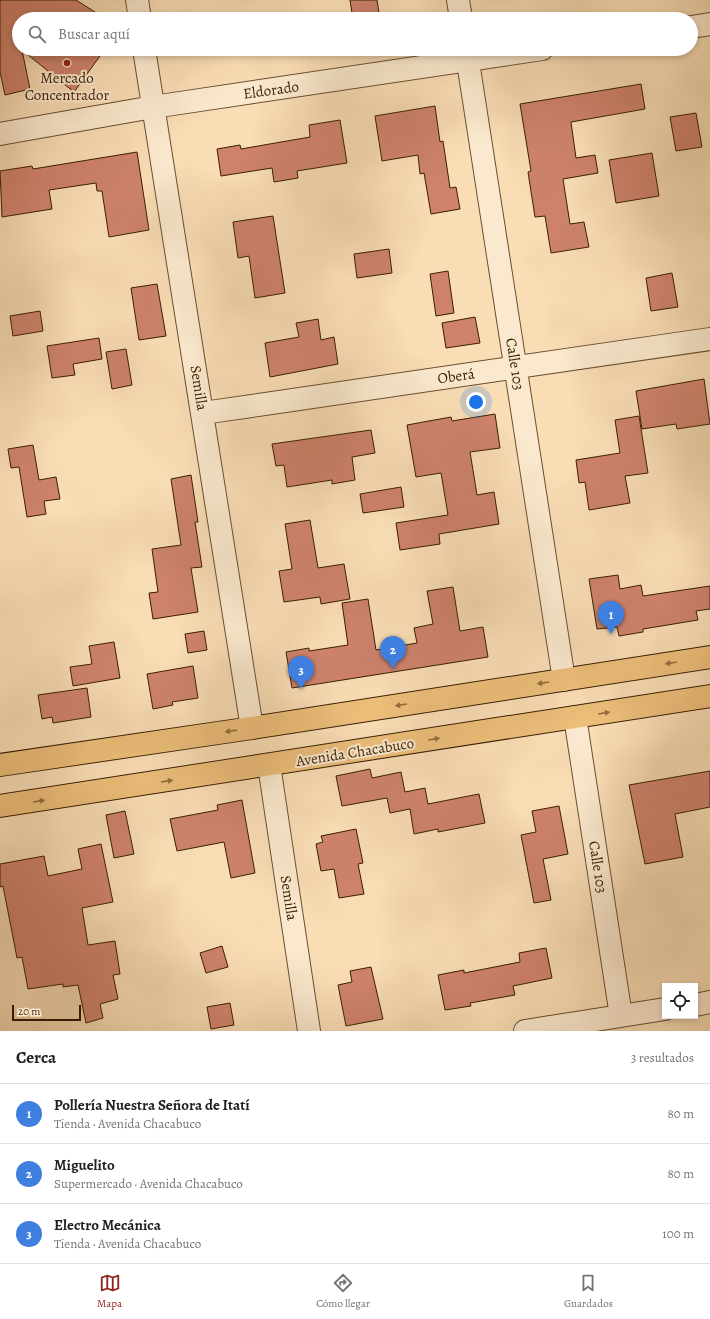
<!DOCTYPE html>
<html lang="es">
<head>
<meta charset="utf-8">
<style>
  body { margin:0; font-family:Alegreya,serif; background:#f6f6f6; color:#202124 }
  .controls { position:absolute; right:12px; bottom:12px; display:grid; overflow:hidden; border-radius:0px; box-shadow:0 2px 6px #0003 }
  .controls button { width:36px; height:36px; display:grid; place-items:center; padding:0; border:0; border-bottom:1px solid #e0e0e0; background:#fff; color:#202124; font:20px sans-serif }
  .scale { position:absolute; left:12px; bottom:10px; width:69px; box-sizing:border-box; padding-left:4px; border:2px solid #391e02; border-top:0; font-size:11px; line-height:14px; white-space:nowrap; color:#391e02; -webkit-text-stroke:3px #fbe9cf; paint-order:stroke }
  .you { position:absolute; left:476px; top:402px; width:14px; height:14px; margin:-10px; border:3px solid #fff; border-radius:50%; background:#1a73e8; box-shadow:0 0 0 6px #1a73e833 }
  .badge { display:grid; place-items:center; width:26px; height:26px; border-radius:50%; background:#8f2418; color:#fff; font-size:13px; font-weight:700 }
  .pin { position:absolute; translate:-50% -33px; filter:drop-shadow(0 1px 2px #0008) }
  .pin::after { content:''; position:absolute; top:21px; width:14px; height:12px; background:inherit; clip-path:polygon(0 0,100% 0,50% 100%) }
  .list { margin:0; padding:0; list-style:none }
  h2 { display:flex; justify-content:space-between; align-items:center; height:52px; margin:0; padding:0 16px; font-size:17px }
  h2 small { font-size:13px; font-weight:400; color:#757577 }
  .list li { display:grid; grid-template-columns:26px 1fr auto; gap:12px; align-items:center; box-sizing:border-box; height:60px; padding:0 16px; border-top:1px solid #e0e0e0 }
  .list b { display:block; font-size:15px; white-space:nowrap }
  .list p { margin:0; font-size:13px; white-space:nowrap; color:#757577 }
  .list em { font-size:13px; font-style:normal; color:#757577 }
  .icon { flex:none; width:22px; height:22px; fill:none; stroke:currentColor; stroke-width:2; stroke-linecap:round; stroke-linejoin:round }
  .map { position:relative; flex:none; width:710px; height:1031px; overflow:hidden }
  .search { position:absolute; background:#fff; box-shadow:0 2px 6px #0003; left:12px; right:12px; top:12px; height:44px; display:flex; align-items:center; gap:10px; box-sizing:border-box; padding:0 14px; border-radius:22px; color:#757577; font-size:15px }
  .sheet { height:232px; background:#fff }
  nav { display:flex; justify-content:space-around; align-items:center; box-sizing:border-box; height:56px; border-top:1px solid #e0e0e0; background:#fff; font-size:11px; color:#757577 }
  nav a { display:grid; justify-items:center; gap:2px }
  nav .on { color:#8f2418 }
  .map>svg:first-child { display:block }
  .building { fill:#ce826d; stroke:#391e02 }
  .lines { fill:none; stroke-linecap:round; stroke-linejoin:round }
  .street-casing { stroke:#694e2f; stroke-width:24 }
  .primary-casing { stroke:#391e02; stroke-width:24 }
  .street { stroke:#fbe9cf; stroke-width:22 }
  .primary { stroke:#ecbe7a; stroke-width:22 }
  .oneway { fill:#926e3e }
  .poi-dot { fill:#8f2418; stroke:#fbe9cf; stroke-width:1.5 }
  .labels { text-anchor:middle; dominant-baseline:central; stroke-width:4; stroke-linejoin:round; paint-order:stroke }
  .poi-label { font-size:15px; fill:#391e02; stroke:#fbe9cf }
  .street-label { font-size:15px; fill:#391e02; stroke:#fbe9cf }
</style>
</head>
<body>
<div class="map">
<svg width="710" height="1031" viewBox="0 0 710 1031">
  <rect width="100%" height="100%" fill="#f9ddb5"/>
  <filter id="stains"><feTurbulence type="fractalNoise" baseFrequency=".005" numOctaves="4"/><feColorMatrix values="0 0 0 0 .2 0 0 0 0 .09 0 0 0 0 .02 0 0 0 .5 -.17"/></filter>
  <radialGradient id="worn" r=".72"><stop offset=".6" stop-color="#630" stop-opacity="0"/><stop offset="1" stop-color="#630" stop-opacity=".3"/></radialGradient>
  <path class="building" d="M0 0H76L106 19H19V49H105L74 92 22 50 30 89 5 95 0 72Z
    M350 0H377L380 19H353Z
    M641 84 645 109 571 122 576 158 595 155 598 173 563 179 570 224 584 222 589 247 551 253 545 216 535 217 528 172 531 171 520 104Z
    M435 106 440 142 443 141 450 188 456 187 460 209 431 214 424 173 420 174 418 155 382 161 375 116Z
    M696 113 702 147 676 151 670 117Z
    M340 120 347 163 297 171 298 178 274 182 272 168 221 176 217 149 240 145 241 149 310 137 309 125Z
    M137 152 149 230 109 237 102 191H97L96 183 49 190 52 209 2 217 0 171 32 166 33 169Z
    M652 153 659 196 616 203 609 160Z
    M273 216 285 293 255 298 249 256 238 258 233 222Z
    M389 249 392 273 357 278 354 254Z
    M448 271 454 313 436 316 430 274Z
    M672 273 678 307 651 311 646 278Z
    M157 284 166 336 139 340 131 288Z
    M40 311 43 331 13 336 10 316Z
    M475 317 480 343 446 348 442 323Z
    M318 319 321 340 334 337 338 364 270 377 265 343 299 337 296 323Z
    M99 338 102 359 73 364 75 375 52 378 47 346Z
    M126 349 132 385 112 389 106 352Z
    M704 379 710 424 677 429 676 424 642 429 636 391Z
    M495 414 500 448 470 452 477 495 494 492 499 524 439 534 440 544 400 550 396 523 448 515 441 473 416 477 407 425 451 417 452 421Z
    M639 416 648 473 625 476 630 503 589 510 585 482 579 483 576 460 620 453 615 420Z
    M371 430 375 453 352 457 355 480 332 484V480L287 487 284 465 276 466 272 444Z
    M33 445 39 480 56 477 60 499 44 501 46 514 27 517 19 467 11 468 8 449Z
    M191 475 198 522H195L202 567 191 568 198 612 153 619 149 593 158 592 152 549 181 545 171 479Z
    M401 487 404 507 363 513 360 494Z
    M310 520 318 568 344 564 350 599 321 604 320 597 284 602 279 571 292 569 285 524Z
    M618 575 620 589 641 585 643 596 710 586V609L696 611 698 620 643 629V632L619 636 617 627 597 629 589 579Z
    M453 587 460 631 483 627 488 657 292 688 286 652 309 648V651L348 645 342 603 368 599 376 650 417 643 414 628 433 624 427 591Z
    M204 631 207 650 188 653 185 634Z
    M114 642 120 678 73 686 70 667 92 664 89 646Z
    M193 666 198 698 172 702 173 705 153 709 147 674Z
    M87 688 91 717 53 723 52 717 42 719 38 695Z
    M370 769 372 778 401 772 405 792 425 788 428 804 479 794 485 823 438 832V829L414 834 410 809 390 813 387 798 342 806 336 776Z
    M710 771V807L675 814 683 857 645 864 629 785Z
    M242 800 255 873 231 878 224 842 177 851 170 819 218 810 217 805Z
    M559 806 568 854 543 859 551 900 534 903 521 835 536 832 532 811Z
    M125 811 134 854 114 858 106 815Z
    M356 829 363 863 358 864 364 894 339 898 334 869 321 871 316 844 323 842 321 836Z
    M101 844 113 902 82 908 88 945 115 941 120 974 113 975 118 999 100 1004 103 1018 86 1023 78 985 63 987V984L28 989 22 957 17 958 3 886 0 887V864L44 856 48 876 82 869 78 849Z
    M222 946 228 967 206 973 200 953Z
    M546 948 552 978 513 986 515 995 470 1003 471 1006 445 1010 438 975 464 970V973L520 962 519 953Z
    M371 967 383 1019 346 1026 338 985 352 982 350 971Z
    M230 1003 234 1025 211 1029 207 1007Z"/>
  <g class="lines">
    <g class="street-casing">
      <path id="street" d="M137 0 140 19
        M458 0 461 19
        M691 27 710 24
        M144 49 252 728
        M466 49 564 680
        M0 134 153 107 542 49
        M203 413 710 339
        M575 717 621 1016
        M269 765 309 1031
        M695 1005 710 1002
        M525 1031 665 1009"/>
    </g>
    <g class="primary-casing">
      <path id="primary" d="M0 765 252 728 710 657
        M0 806 710 696"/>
    </g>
    <use href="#street" class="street"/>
    <use href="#primary" class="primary"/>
  </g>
  <defs><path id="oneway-solid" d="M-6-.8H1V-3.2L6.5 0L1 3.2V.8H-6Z"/></defs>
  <g class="oneway">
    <use href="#oneway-solid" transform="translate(671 663) rotate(171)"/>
    <use href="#oneway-solid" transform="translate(543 683) rotate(171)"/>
    <use href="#oneway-solid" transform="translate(401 705) rotate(171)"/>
    <use href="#oneway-solid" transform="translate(604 713) rotate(-9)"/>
    <use href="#oneway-solid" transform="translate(231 731) rotate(172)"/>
    <use href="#oneway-solid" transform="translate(434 739) rotate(-9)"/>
    <use href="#oneway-solid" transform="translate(167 781) rotate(-9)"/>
    <use href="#oneway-solid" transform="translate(39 801) rotate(-9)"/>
  </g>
  <circle class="poi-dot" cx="67" cy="63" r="4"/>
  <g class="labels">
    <g class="poi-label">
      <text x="67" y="78">Mercado<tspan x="67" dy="17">Concentrador</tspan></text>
    </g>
    <g class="street-label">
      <text transform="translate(271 90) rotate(-8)">Eldorado</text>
      <text transform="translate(515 364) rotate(81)">Calle 103</text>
      <text transform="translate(456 376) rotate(-8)">Oberá</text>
      <text transform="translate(199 388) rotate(81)">Semilla</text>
      <text transform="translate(355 752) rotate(-9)">Avenida Chacabuco</text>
      <text transform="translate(598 867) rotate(81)">Calle 103</text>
      <text transform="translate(289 898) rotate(81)">Semilla</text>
    </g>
  </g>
  <rect width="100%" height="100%" filter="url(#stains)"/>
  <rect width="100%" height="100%" fill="url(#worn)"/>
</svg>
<div class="controls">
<button><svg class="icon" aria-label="locate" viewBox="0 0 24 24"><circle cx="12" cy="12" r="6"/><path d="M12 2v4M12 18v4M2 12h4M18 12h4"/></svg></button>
</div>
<div class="scale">20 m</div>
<div class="you"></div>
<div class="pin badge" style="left:611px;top:634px;background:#3f7fe0">1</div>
<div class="pin badge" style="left:393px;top:669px;background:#3f7fe0">2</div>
<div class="pin badge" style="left:301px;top:689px;background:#3f7fe0">3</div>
<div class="search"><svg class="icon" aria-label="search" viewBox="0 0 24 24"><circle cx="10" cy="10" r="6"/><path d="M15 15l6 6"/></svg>Buscar aquí</div>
</div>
<section class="sheet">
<h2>Cerca<small>3 resultados</small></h2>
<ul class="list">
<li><span class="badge" style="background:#3f7fe0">1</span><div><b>Pollería Nuestra Señora de Itatí</b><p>Tienda · Avenida Chacabuco</p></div><em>80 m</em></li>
<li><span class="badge" style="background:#3f7fe0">2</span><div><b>Miguelito</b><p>Supermercado · Avenida Chacabuco</p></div><em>80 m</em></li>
<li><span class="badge" style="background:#3f7fe0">3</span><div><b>Electro Mecánica</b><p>Tienda · Avenida Chacabuco</p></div><em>100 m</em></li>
</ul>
</section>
<nav>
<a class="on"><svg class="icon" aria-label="map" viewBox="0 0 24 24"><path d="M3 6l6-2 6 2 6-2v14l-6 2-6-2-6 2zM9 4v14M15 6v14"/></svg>Mapa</a>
<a><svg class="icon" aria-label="directions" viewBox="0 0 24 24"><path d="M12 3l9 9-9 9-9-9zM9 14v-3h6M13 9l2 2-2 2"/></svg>Cómo llegar</a>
<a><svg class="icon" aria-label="saved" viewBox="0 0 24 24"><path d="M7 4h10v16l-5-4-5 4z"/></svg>Guardados</a>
</nav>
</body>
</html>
